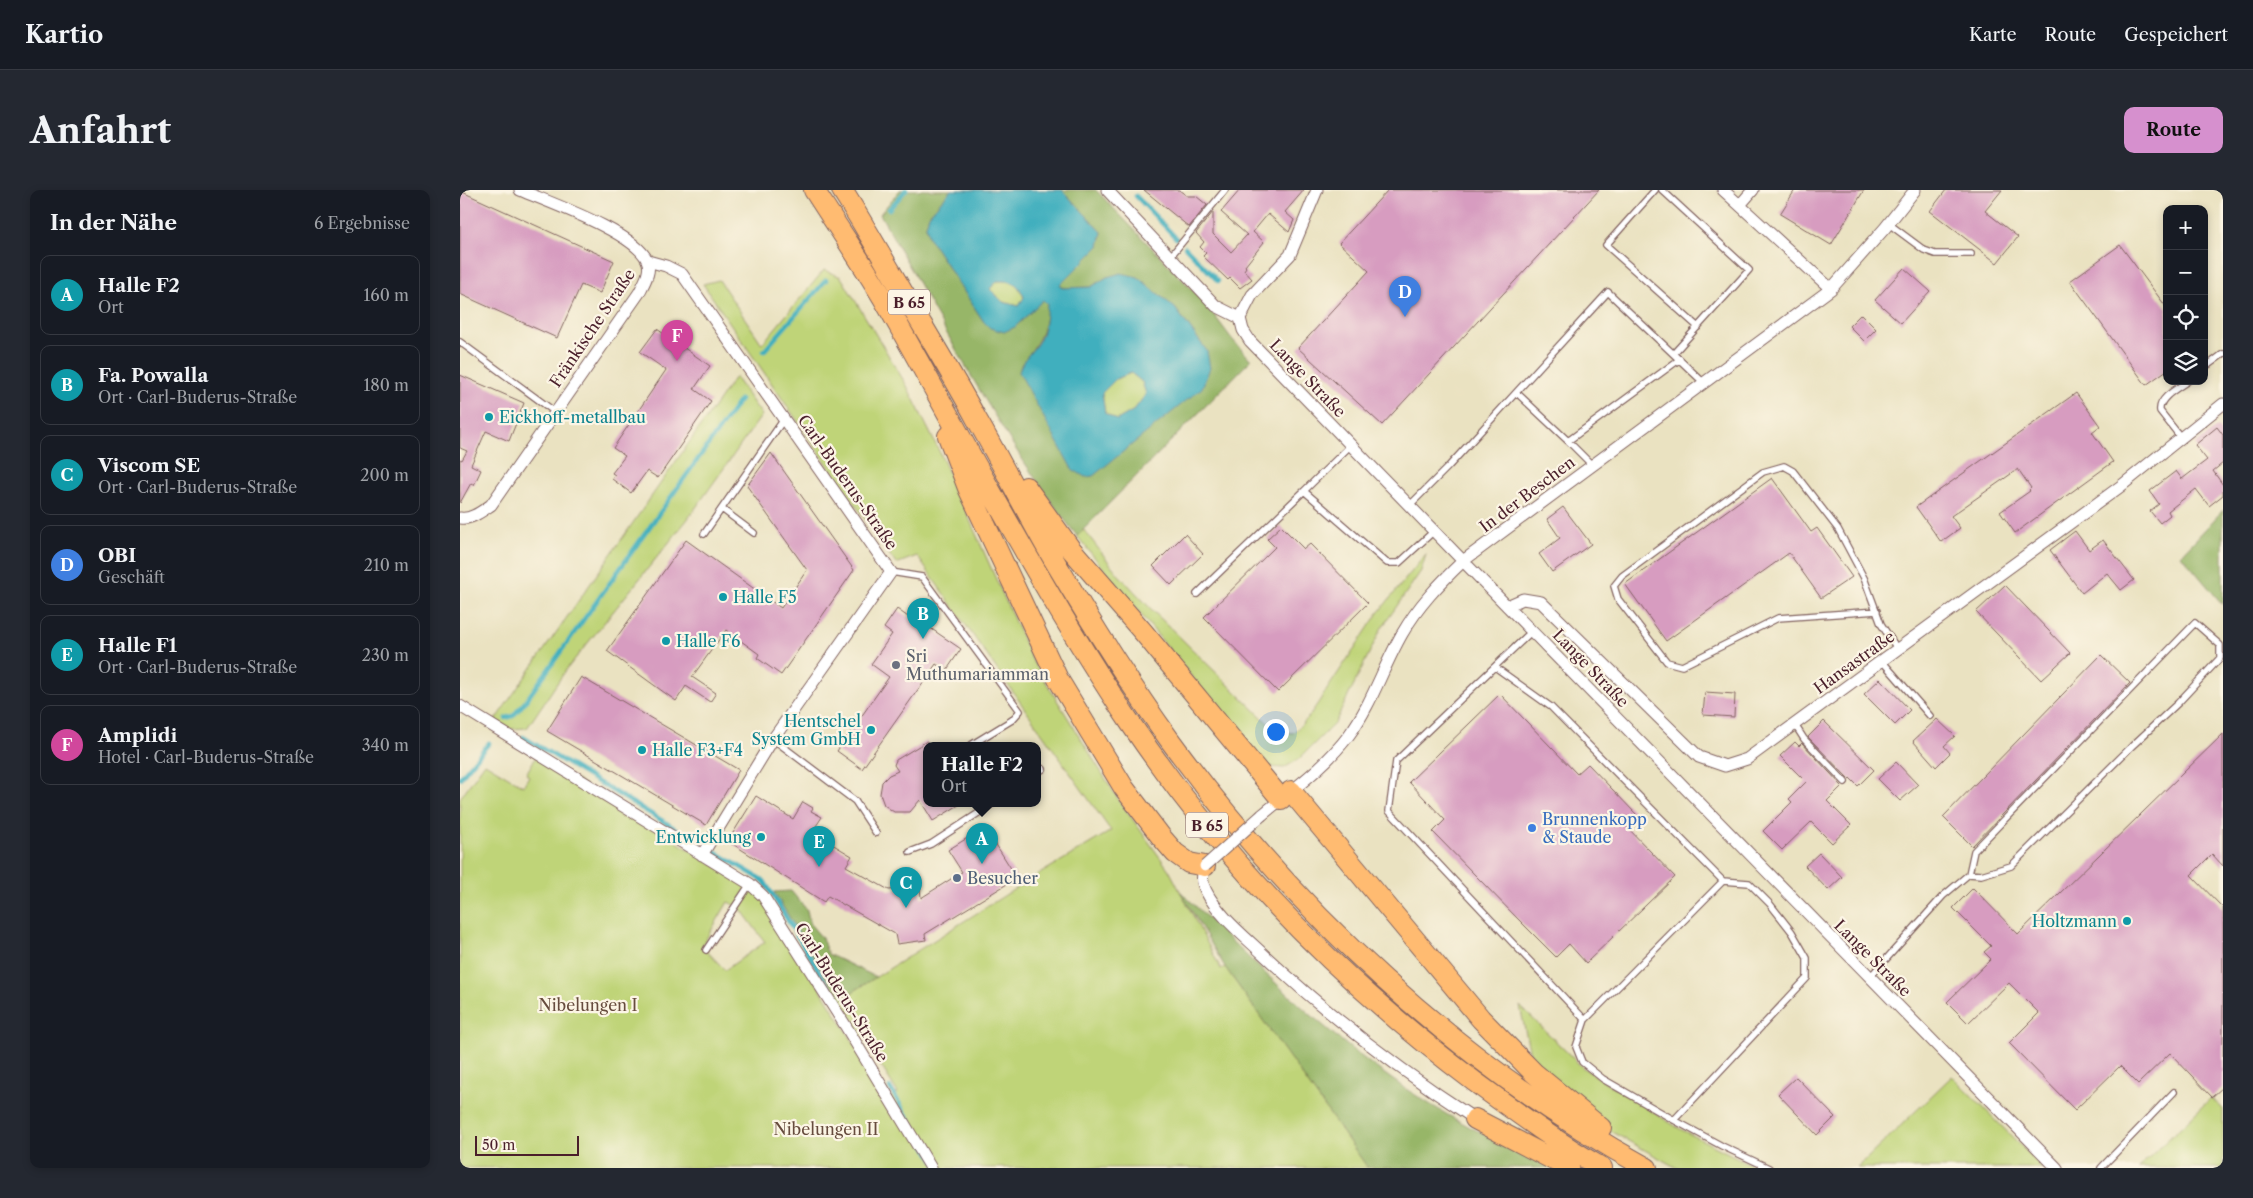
<!DOCTYPE html>
<html lang="de">
<head>
<meta charset="utf-8">
<style>
  body { margin:0; font-family:"Libre Caslon Text",serif; background:#242831; color:#f1f3f6 }
  .controls { position:absolute; right:15px; top:15px; display:grid; overflow:hidden; border-radius:10px; box-shadow:0 2px 8px #0003 }
  .controls button { width:45px; height:45px; display:grid; place-items:center; padding:0; border:0; border-bottom:1px solid #363941; background:#171b24; color:#f1f3f6; font:25px sans-serif }
  .scale { position:absolute; left:15px; bottom:12px; width:104px; box-sizing:border-box; padding-left:5px; border:2px solid #4a1f2b; border-top:0; font-size:14px; line-height:18px; white-space:nowrap; color:#4a1f2b; -webkit-text-stroke:4px #fcf5e5; paint-order:stroke }
  .you { position:absolute; left:815px; top:541px; width:18px; height:18px; margin:-12px; border:4px solid #fff; border-radius:50%; background:#1a73e8; box-shadow:0 0 0 8px #1a73e833 }
  .badge { display:grid; place-items:center; width:32px; height:32px; border-radius:50%; background:#d690ce; color:#fff; font-size:16px; font-weight:700 }
  .pin { position:absolute; translate:-50% -41px; filter:drop-shadow(0 1px 2px #0008) }
  .pin::after { content:''; position:absolute; top:26px; width:18px; height:15px; background:inherit; clip-path:polygon(0 0,100% 0,50% 100%) }
  .popup { position:absolute; left:463px; top:552px; width:118px; height:65px; box-sizing:border-box; display:grid; place-content:center; border-radius:10px; background:#171b24; filter:drop-shadow(0 1px 4px #0005); font-size:16px; white-space:nowrap; color:#9ea1a6 }
  .popup b { font-size:19px; color:#f1f3f6 }
  .popup::after { content:''; position:absolute; left:50%; top:100%; margin-left:-10px; border:10px solid transparent; border-top-color:#171b24 }
  .list { margin:0; padding:0; list-style:none }
  h2 { display:flex; justify-content:space-between; align-items:center; height:65px; margin:0; padding:0 20px; font-size:21px }
  h2 small { font-size:16px; font-weight:400; color:#9ea1a6 }
  .list li { display:grid; grid-template-columns:32px 1fr auto; gap:15px; align-items:center; box-sizing:border-box; height:80px; margin:0 10px 10px; padding:0 10px; border:1px solid #363941; border-radius:10px }
  .list b { display:block; font-size:19px; white-space:nowrap }
  .list p { margin:0; font-size:16px; white-space:nowrap; color:#9ea1a6 }
  .list em { font-size:16px; font-style:normal; color:#9ea1a6 }
  .icon { flex:none; width:28px; height:28px; fill:none; stroke:currentColor; stroke-width:2; stroke-linecap:round; stroke-linejoin:round }
  .map { position:relative; flex:none; width:1763px; height:978px; overflow:hidden; border-radius:10px }
  header { display:flex; align-items:center; gap:30px; box-sizing:border-box; height:70px; padding:0 25px; background:#171b24; border-bottom:1px solid #363941 }
  header strong { font-size:24px }
  nav { display:flex; gap:28px; margin-inline-start:auto; font-size:18px }
  .intro { display:flex; align-items:center; justify-content:space-between; box-sizing:border-box; height:120px; padding:0 30px }
  h1 { margin:0; font-size:35px }
  .button { padding:12px 22px; border-radius:10px; background:#d690ce; color:#111; font-size:18px; font-weight:700 }
  main { display:flex; gap:30px; padding:0 30px }
  aside { flex:1; background:#171b24; border-radius:10px; box-shadow:0 2px 8px #0003 }
  .map>svg:first-child { display:block }
  .green { fill:#bfd478; stroke:#847a52; fill-rule:evenodd }
  .forest { fill:#97b668; stroke:#706a4a }
  .water { fill:#41afbe; stroke:#466774; fill-rule:evenodd }
  .lines { fill:none; stroke-linecap:round; stroke-linejoin:round }
  .stream { stroke:#41afbe; stroke-width:4.5 }
  .building { fill:#d79cc0 }
  .lane-casing { stroke:#826360; stroke-width:8 }
  .street-casing { stroke:#826360; stroke-width:13 }
  .highway-casing { stroke:#826360; stroke-width:22 }
  .lane { stroke:#fff; stroke-width:5.5 }
  .street { stroke:#fff; stroke-width:11 }
  .highway { stroke:#ffbb71; stroke-width:20 }
  .street-bridge-casing { stroke:#826360; stroke-width:13; stroke-linecap:butt }
  .street-bridge { stroke:#fff; stroke-width:11 }
  .culture-dot { fill:#0f9aa8; stroke:#fcf5e5; stroke-width:2 }
  .worship-dot { fill:#6b7280; stroke:#fcf5e5; stroke-width:2 }
  .shop-dot { fill:#3f7fe0; stroke:#fcf5e5; stroke-width:2 }
  .service-dot { fill:#5c6f8a; stroke:#fcf5e5; stroke-width:2 }
  .labels { text-anchor:middle; dominant-baseline:central; stroke-width:4.5; stroke-linejoin:round; paint-order:stroke }
  .shield { fill:#fcf5e5; stroke:#7f5f63; stroke-width:1 }
  .shield-label { font-size:15px; font-weight:bold; fill:#4a1f2b }
  .street-label { font-size:16px; fill:#4a1f2b; stroke:#fcf5e5 }
  .culture-label { font-size:16px; fill:#0d838f; stroke:#fcf5e5; text-anchor:start }
  .worship-label { font-size:16px; fill:#5b616d; stroke:#fcf5e5; text-anchor:start }
  .shop-label { font-size:16px; fill:#366cbe; stroke:#fcf5e5; text-anchor:start }
  .service-label { font-size:16px; fill:#4e5e75; stroke:#fcf5e5; text-anchor:start }
  .park-label { font-size:16px; fill:#674c3e; stroke:#fcf5e5 }
</style>
</head>
<body>
<header>
<strong>Kartio</strong>
<nav><a>Karte</a><a>Route</a><a>Gespeichert</a></nav>
</header>
<div class="intro"><h1>Anfahrt</h1><a class="button">Route</a></div>
<main>
<aside>
<h2>In der Nähe<small>6 Ergebnisse</small></h2>
<ul class="list">
<li><span class="badge" style="background:#0f9aa8">A</span><div><b>Halle F2</b><p>Ort</p></div><em>160 m</em></li>
<li><span class="badge" style="background:#0f9aa8">B</span><div><b>Fa. Powalla</b><p>Ort · Carl-Buderus-Straße</p></div><em>180 m</em></li>
<li><span class="badge" style="background:#0f9aa8">C</span><div><b>Viscom SE</b><p>Ort · Carl-Buderus-Straße</p></div><em>200 m</em></li>
<li><span class="badge" style="background:#3f7fe0">D</span><div><b>OBI</b><p>Geschäft</p></div><em>210 m</em></li>
<li><span class="badge" style="background:#0f9aa8">E</span><div><b>Halle F1</b><p>Ort · Carl-Buderus-Straße</p></div><em>230 m</em></li>
<li><span class="badge" style="background:#d1479c">F</span><div><b>Amplidi</b><p>Hotel · Carl-Buderus-Straße</p></div><em>340 m</em></li>
</ul>
</aside>
<div class="map">
<svg width="1763" height="978" viewBox="0 0 1763 978">
  <rect width="100%" height="100%" fill="#fcf5e5"/>
  <filter id="ink" filterUnits="userSpaceOnUse"><feTurbulence type="fractalNoise" baseFrequency=".02" numOctaves="2"/><feDisplacementMap in="SourceGraphic" scale="10" xChannelSelector="R" yChannelSelector="G"/><feConvolveMatrix kernelMatrix="1 2 1 2 8 2 1 2 1" color-interpolation-filters="sRGB"/></filter>
  <filter id="wash" filterUnits="userSpaceOnUse"><feTurbulence type="fractalNoise" baseFrequency=".0096" numOctaves="4" result="noise"/><feDisplacementMap in="SourceGraphic" scale="20" xChannelSelector="R" yChannelSelector="G"/><feGaussianBlur stdDeviation="1.12" result="paint"/><feColorMatrix in="noise" values="0 0 0 0 0 0 0 0 0 0 0 0 0 0 0 0 0 1.4 0 .05"/><feComposite in="paint" operator="in"/></filter>
  <g filter="url(#wash)">
    <rect width="100%" height="100%" fill="#eae2c1"/>
    <path class="green" d="M364 80 381 87 447 196 480 263 571 468 658 609 709 680 761 779 765 777 908 978H0V608L25 573 63 596 69 586 66 584 77 565 302 705 428 908 438 903 380 810 561 695 651 641 457 366 436 374 243 94 259 90 302 154ZM268 712 280 718 305 752 265 780 242 756Z
      M537 91C554 91 557 92 564 108L559 116 543 112 530 99Z
      M671 183 682 192 686 204 674 220 657 230 645 223 642 203 656 189Z
      M275 187 302 225 227 330 106 480 67 538 50 539 35 530Z
      M624 340 658 384 692 420 816 541 833 543 848 528 918 423 966 364 961 381 921 439 875 533 839 569 824 578 809 577 788 556 617 346Z
      M1060 816 1123 878 1220 939 1298 978H1217L1145 938 1074 883Z
      M1492 886 1583 978H1397Z
      M1751 908 1763 919V978H1678Z"/>
    <path class="forest" d="M440 0H491L469 25 466 36 469 48 524 132 555 137 583 110 587 114C586 143 577 153 561 175L612 279 747 161 715 118 678 87H647L631 97 602 98 600 95 639 56 642 42 602 0H636L745 113 772 149 791 170 617 346C541 249 481 131 420 24Z
      M1763 320V415L1721 365Z
      M331 701 347 720 350 734 362 748 368 764 416 787 380 810 314 702Z
      M720 701C810 788 898 879 1010 937 1039 952 1070 965 1100 978H908L765 777Z"/>
    <path class="water" d="M491 0H602L642 42 639 56 600 95 602 98 631 97 647 87 661 83 678 87 715 118 747 161 750 178 742 198 633 286 625 287 612 279 559 182C562 168 574 161 580 149 585 139 586 125 587 114L583 110 555 137 544 142 530 138 524 132 469 48 466 36 469 25ZM537 91C554 91 557 92 564 107L559 116 543 112 530 99ZM671 183 682 192 686 204 674 220 657 230 645 223 642 203 656 189Z"/>
    <g class="lines">
      <path class="stream" d="M676 6 716 48
        M429 19 446 0
        M725 57 758 91
        M304 161 366 90
        M46 528 53 526 65 512 280 210
        M63 547 241 654
        M0 588 29 553
        M252 660 304 691 384 823
        M430 898 479 978"/>
    </g>
    <g id="blocks">
      <path class="building" d="M684 0H719L727 6H736L747 15 729 37Z
        M780 0H844L825 22 834 30 829 42 808 24 793 42 804 52 785 76 786 77 784 80 792 89 780 98 770 88 768 90 743 66 746 63 740 57 744 52 736 43 753 22V44L771 62 787 45 761 22Z
        M928 0H1139L922 235 838 158 909 81 879 53Z
        M1335 0H1404L1371 55 1320 24Z
        M1486 0H1542L1525 21 1558 47 1537 73 1470 21Z
        M0 1 154 71 140 103 121 95 97 148 0 104Z
        M1660 55 1707 118V180L1686 195 1610 91Z
        M1444 78 1470 101 1441 133 1415 110Z
        M1401 124 1416 139 1404 151 1389 136Z
        M197 139 250 176 234 199 251 211 198 288 187 281 171 303 152 289 155 285 152 283 165 266 153 258 206 180 180 162Z
        M0 185 64 213 49 251 26 241 11 275 21 280 14 295 11 293 0 313V269L2 270 7 261 0 258Z
        M1616 203 1640 236 1632 242 1653 272 1555 343 1540 322 1570 301 1569 300 1571 298 1558 279 1491 326 1500 338 1481 352 1456 317Z
        M1757 237 1763 245V273L1753 281 1763 295V305L1749 316 1736 299 1708 321 1710 325 1700 333 1690 321 1699 314 1690 301 1716 281 1722 289 1747 270 1735 255Z
        M311 263 394 380 321 485 297 468 299 464 266 440 232 487 256 503 250 512 226 496 216 511 147 461 226 350 321 418 347 380 287 296Z
        M1312 288 1351 342 1357 338 1392 387 1361 408 1329 363 1206 451 1165 394Z
        M1103 317 1131 354 1092 382 1079 364 1100 348 1087 329Z
        M821 336 844 359 850 354 908 413 818 502 744 427 815 357 807 349Z
        M1615 341 1629 360 1643 350 1674 390 1661 400 1647 383 1622 403 1590 360Z
        M725 344 743 364 711 395 693 376Z
        M1545 395 1610 463 1581 490 1516 422Z
        M437 419 455 432 457 429 501 459 486 481 476 474 402 579 377 561 429 487 411 474 432 444 424 438Z
        M1641 465 1670 493 1512 656 1483 627Z
        M121 487 279 580 246 635 87 541Z
        M1420 489 1450 520 1435 535 1404 504Z
        M1245 502 1275 504 1274 527 1243 525Z
        M1040 504 1117 584 1128 574 1176 624 1165 635 1215 687 1126 773 1109 754 1096 767 1060 731 973 642 985 630 949 592Z
        M1477 529 1495 546 1484 556 1490 563 1476 577 1453 551Z
        M1364 531 1414 580 1398 596 1390 588 1389 589 1348 547Z
        M1763 544V676L1752 664 1731 685 1763 718V897L1752 907 1710 863 1678 894 1660 876 1615 920 1549 853 1579 823 1549 793 1508 833 1487 812 1531 769 1524 762 1531 756 1493 718 1513 698 1558 744Z
        M467 551V613H502L473 631 460 610 450 622H434L424 615 420 604 422 592 429 585 438 581 434 575 436 570Z
        M1335 552 1339 556 1342 553 1382 596 1367 611 1391 635 1372 653 1351 632 1322 660 1303 641 1332 612 1329 609 1346 592 1320 566Z
        M1436 572 1458 595 1440 611 1418 589Z
        M296 606 333 629 343 612 353 618 351 621 362 627 352 642 392 666 386 676 429 700 460 697 461 708 502 682 488 660 525 637 557 688 465 744 466 750 437 754 435 744 368 706 364 712 268 651Z
        M1359 663 1382 687 1368 700 1345 676Z
        M1336 887 1375 927 1357 945 1318 904Z"/>
    </g>
  </g>
  <g filter="url(#ink)">
    <use href="#blocks" fill-opacity="0" stroke="#826360" stroke-width="1"/>
    <g class="lines">
      <g class="lane-casing">
        <path id="lane" d="M1195 0 1146 55 1238 137
          M1202 0 1289 80 1214 163
          M1429 34 1464 60 1475 64H1511
          M710 67 765 0
          M0 152 95 222
          M1744 178 1763 164
          M1057 203 1108 251 1220 169
          M1722 249 1700 221C1698 208 1718 198 1728 191
          M1108 251 1132 275
          M891 255 844 301 927 373H939L974 341
          M950 315 988 277 1148 102 1244 193
          M262 319 294 343
          M244 344 324 229
          M431 382 462 387 560 521 552 530 511 555
          M737 404 844 301
          M1417 421 1318 428 1222 476 1207 472 1158 409 1154 396 1162 386 1303 282 1324 276 1333 281 1378 339 1404 388 1421 434 1438 460
          M1422 471 1470 526
          M1035 477 1091 517 1263 691 1125 830 929 621 936 571 1072 441
          M1335 535 1344 549 1385 592
          M313 549 395 611 416 643
          M577 583 583 579
          M450 662 471 654 534 613
          M246 760 290 694
          M1409 788 1483 706 1509 684 1521 685 1551 676 1672 556 1718 513 1760 468V455L1735 433 1514 661 1509 684
          M1125 830 1116 857 1122 872 1143 889 1214 930 1262 956 1309 978
          M1214 930 1347 788V768L1332 742 1310 714 1289 693 1263 691
          M1641 978 1714 902"/>
      </g>
      <g class="street-casing">
        <path id="street" d="M647 0 756 116 780 128 783 140 790 151 1003 371 1597 978
          M1263 0 1371 99
          M1280 15 1293 0
          M188 71 206 76 222 84 431 382 313 549 242 665
          M780 128 792 105 830 65 857 0
          M0 328C11 330 22 321 31 315L179 103C184 93 192 81 187 70 174 42 90 13 60 0
          M1047 416 1063 409 1081 412 1239 567 1265 576 1287 569 1661 296 1763 214
          M0 516 290 694 303 706 385 835 471 978
          M802 625C832 600 866 576 889 545 912 514 923 477 942 444 958 416 979 394 1003 371L1371 99 1425 38 1455 0
          M745 676C742 685 741 692 746 701 758 725 783 745 802 763 868 825 939 880 1015 929"/>
      </g>
      <g class="highway-casing">
        <path id="highway" d="M354 0C377 36 401 71 423 108 504 250 579 397 671 534 764 672 882 792 1015 892 1056 922 1098 953 1142 978
          M382 0C405 36 426 74 448 111 471 150 495 189 516 228 543 275 567 324 594 370 630 431 668 492 709 549 836 723 998 874 1187 978
          M488 246 508 298 598 489 664 598 702 648 715 663 729 673 745 676
          M566 297 610 358 684 443 821 609
          M831 601 1021 829 1074 883 1141 938
          M1015 929 1109 978"/>
      </g>
      <use href="#lane" class="lane"/>
      <use href="#street" class="street"/>
      <use href="#highway" class="highway"/>
      <g class="street-bridge-casing">
        <path id="street-bridge" d="M745 676 802 625"/>
      </g>
      <use href="#street-bridge" class="street-bridge"/>
    </g>
  </g>
  <g class="culture-dot">
    <circle cx="29" cy="227" r="5"/>
    <circle cx="263" cy="407" r="5"/>
    <circle cx="206" cy="451" r="5"/>
    <circle cx="411" cy="540" r="5"/>
    <circle cx="182" cy="560" r="5"/>
    <circle cx="301" cy="647" r="5"/>
    <circle cx="1667" cy="731" r="5"/>
  </g>
  <circle class="worship-dot" cx="436" cy="475" r="5"/>
  <circle class="shop-dot" cx="1072" cy="638" r="5"/>
  <circle class="service-dot" cx="497" cy="688" r="5"/>
  <g class="labels">
    <g class="shield">
      <rect x="428" y="99.5" width="42" height="25" rx="4"/>
      <rect x="726" y="622.5" width="42" height="25" rx="4"/>
    </g>
    <g class="shield-label">
      <text x="449" y="112">B 65</text>
      <text x="747" y="635">B 65</text>
    </g>
    <g class="street-label">
      <text transform="translate(132 138) rotate(-56)">Fränkische Straße</text>
      <text transform="translate(848 188) rotate(46)">Lange Straße</text>
      <text transform="translate(388 292) rotate(55)">Carl-Buderus-Straße</text>
      <text transform="translate(1067 304) rotate(-37)">In der Beschen</text>
      <text transform="translate(1394 472) rotate(-36)">Hansastraße</text>
      <text transform="translate(1131 478) rotate(46)">Lange Straße</text>
      <text transform="translate(1413 768) rotate(45)">Lange Straße</text>
      <text transform="translate(382 802) rotate(58)">Carl-Buderus-Straße</text>
    </g>
    <g class="culture-label">
      <text x="39" y="227">Eickhoff-metallbau</text>
      <text x="273" y="407">Halle F5</text>
      <text x="216" y="451">Halle F6</text>
      <text x="401" y="531" text-anchor="end">Hentschel<tspan x="401" dy="18">System GmbH</tspan></text>
      <text x="192" y="560">Halle F3+F4</text>
      <text x="291" y="647" text-anchor="end">Entwicklung</text>
      <text x="1657" y="731" text-anchor="end">Holtzmann</text>
    </g>
    <g class="worship-label">
      <text x="446" y="466">Sri<tspan x="446" dy="18">Muthumariamman</tspan></text>
    </g>
    <g class="shop-label">
      <text x="1082" y="629">Brunnenkopp<tspan x="1082" dy="18">&amp; Staude</tspan></text>
    </g>
    <g class="service-label">
      <text x="507" y="688">Besucher</text>
    </g>
    <g class="park-label">
      <text x="128" y="815">Nibelungen I</text>
      <text x="366" y="939">Nibelungen II</text>
    </g>
  </g>
</svg>
<div class="controls">
<button>+</button>
<button>−</button>
<button><svg class="icon" aria-label="locate" viewBox="0 0 24 24"><circle cx="12" cy="12" r="6"/><path d="M12 2v4M12 18v4M2 12h4M18 12h4"/></svg></button>
<button><svg class="icon" aria-label="layers" viewBox="0 0 24 24"><path d="M12 4l9 5-9 5-9-5zM3 14l9 5 9-5"/></svg></button>
</div>
<div class="scale">50 m</div>
<div class="you"></div>
<div class="pin badge" style="left:522px;top:674px;background:#0f9aa8">A</div>
<div class="popup"><b>Halle F2</b>Ort</div>
<div class="pin badge" style="left:463px;top:449px;background:#0f9aa8">B</div>
<div class="pin badge" style="left:446px;top:718px;background:#0f9aa8">C</div>
<div class="pin badge" style="left:945px;top:127px;background:#3f7fe0">D</div>
<div class="pin badge" style="left:359px;top:677px;background:#0f9aa8">E</div>
<div class="pin badge" style="left:217px;top:171px;background:#d1479c">F</div>
</div>
</main>
</body>
</html>
